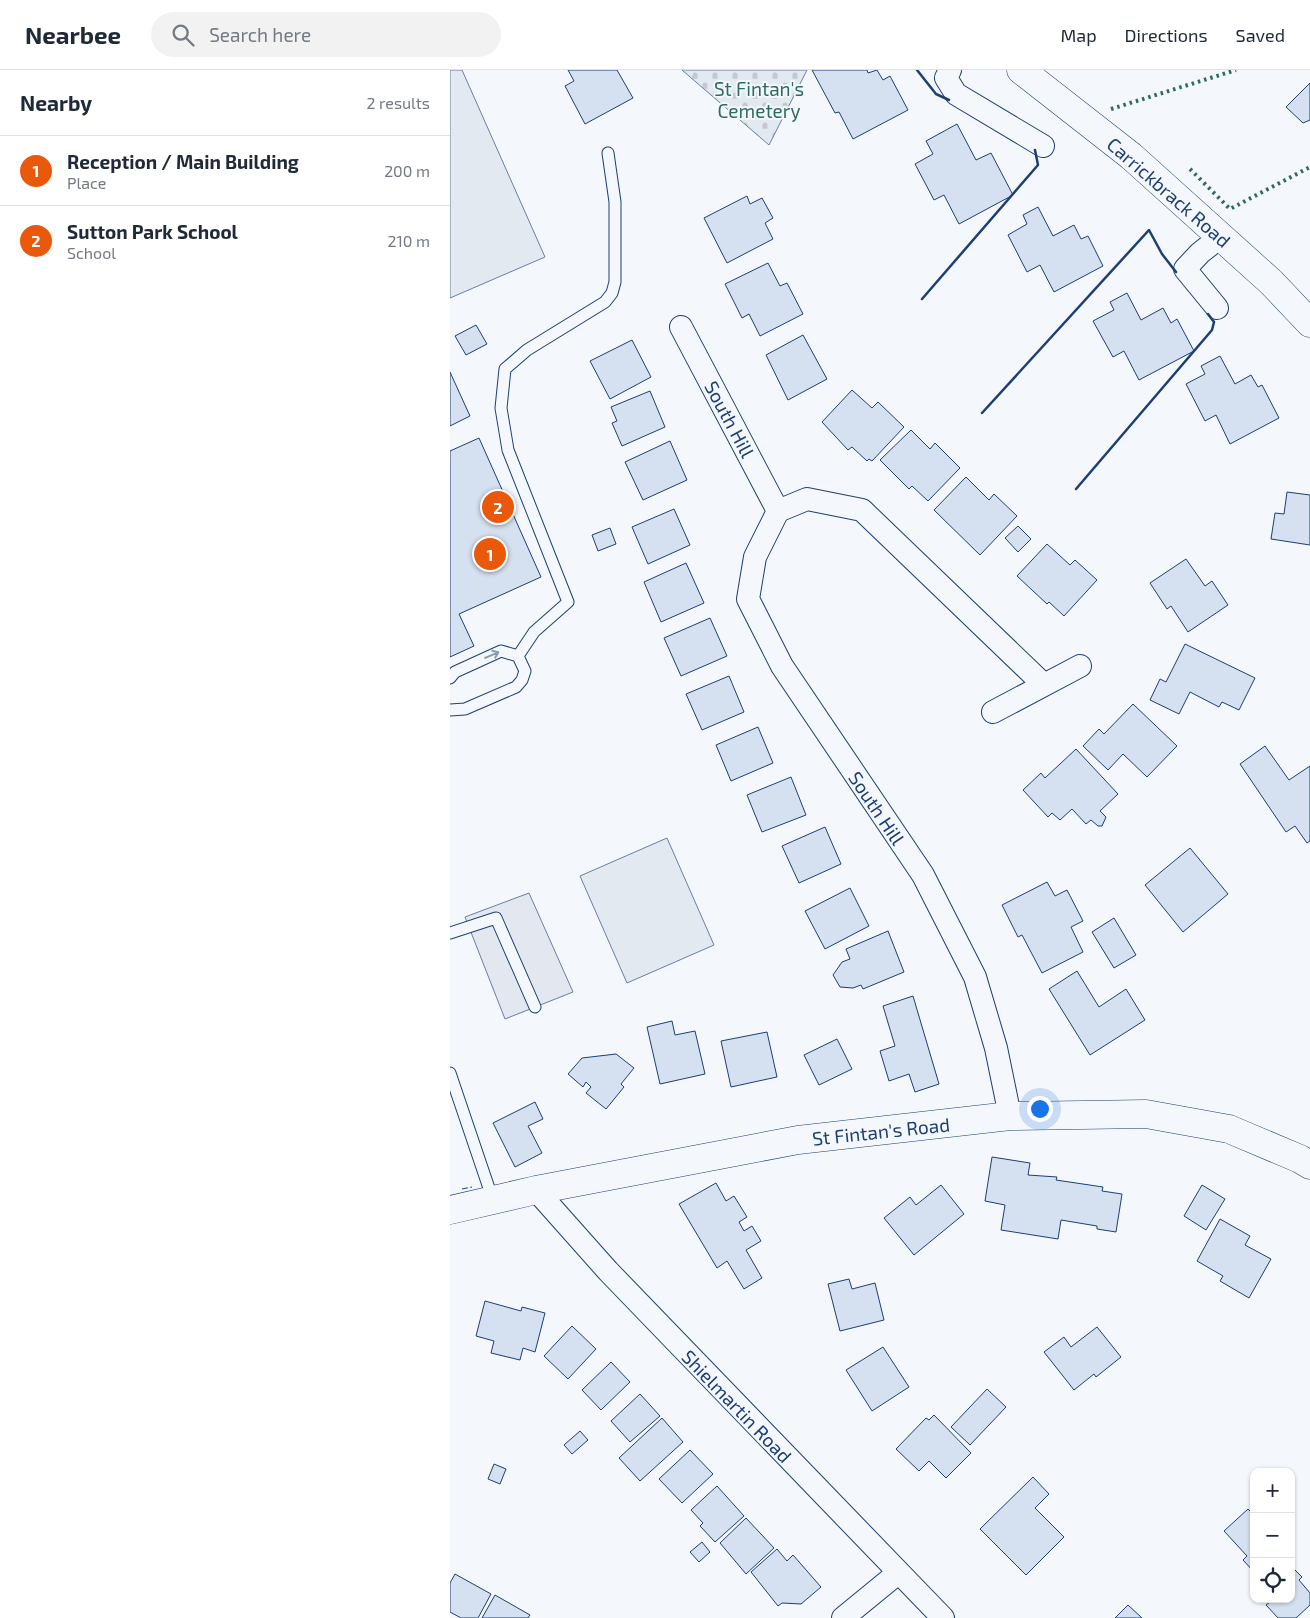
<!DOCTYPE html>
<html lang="en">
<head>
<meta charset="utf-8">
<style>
  body { margin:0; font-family:"Exo 2",sans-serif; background:#f2f2f3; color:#1f2937 }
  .controls { position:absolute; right:15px; bottom:15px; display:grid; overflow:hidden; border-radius:10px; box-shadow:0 1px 4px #0004 }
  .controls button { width:45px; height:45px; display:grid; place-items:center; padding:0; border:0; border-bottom:1px solid #e0e1e3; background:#fff; color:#1f2937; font:25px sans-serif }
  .you { position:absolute; left:589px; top:1038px; width:18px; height:18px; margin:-12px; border:4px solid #fff; border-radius:50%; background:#1a73e8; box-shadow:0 0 0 8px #1a73e833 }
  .badge { display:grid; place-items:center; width:32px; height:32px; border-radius:50%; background:#ea580c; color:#fff; font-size:16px; font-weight:700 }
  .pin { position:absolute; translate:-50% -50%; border:2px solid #fff; box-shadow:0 1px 5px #0006 }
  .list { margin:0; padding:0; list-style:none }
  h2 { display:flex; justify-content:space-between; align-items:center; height:65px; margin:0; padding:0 20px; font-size:21px }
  h2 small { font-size:16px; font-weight:400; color:#747a83 }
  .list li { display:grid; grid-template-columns:32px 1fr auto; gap:15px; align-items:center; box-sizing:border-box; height:70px; padding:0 20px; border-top:1px solid #e0e1e3 }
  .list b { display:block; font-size:19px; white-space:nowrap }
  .list p { margin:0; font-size:16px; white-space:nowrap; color:#747a83 }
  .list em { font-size:16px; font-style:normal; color:#747a83 }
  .icon { flex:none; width:28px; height:28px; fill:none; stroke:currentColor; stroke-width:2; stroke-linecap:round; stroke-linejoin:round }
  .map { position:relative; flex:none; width:860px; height:1548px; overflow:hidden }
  header { display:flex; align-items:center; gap:30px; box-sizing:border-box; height:70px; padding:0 25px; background:#fff; border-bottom:1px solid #e0e1e3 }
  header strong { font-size:24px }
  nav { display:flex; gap:28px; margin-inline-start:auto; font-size:18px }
  .search { width:350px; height:45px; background:#f2f2f3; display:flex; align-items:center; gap:12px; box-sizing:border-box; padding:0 18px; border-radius:28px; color:#747a83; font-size:19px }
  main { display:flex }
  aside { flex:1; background:#fff }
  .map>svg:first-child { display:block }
  .green { fill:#e3e9f0; stroke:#687fa3 }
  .cemetery { fill:url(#cemetery-stones); stroke:#687fa3 }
  .parking { fill:#e3e8f0; stroke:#687fa3 }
  .building { fill:#d5e0f0; stroke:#1d3f73 }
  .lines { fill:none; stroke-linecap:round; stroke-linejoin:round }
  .service-casing { stroke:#1d3f73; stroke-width:13 }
  .minor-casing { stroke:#1d3f73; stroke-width:24 }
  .tertiary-casing { stroke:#1d3f73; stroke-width:29 }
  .secondary-casing { stroke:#1d3f73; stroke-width:29 }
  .service { stroke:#f4f7fb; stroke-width:11 }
  .minor { stroke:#f4f7fb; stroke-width:22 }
  .tertiary { stroke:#f4f7fb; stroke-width:28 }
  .secondary { stroke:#f4f7fb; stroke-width:28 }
  .hedge { stroke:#2c6c60; stroke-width:4; stroke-dasharray:2.5 4; stroke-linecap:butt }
  .fence { stroke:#1d3f73; stroke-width:1; stroke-dasharray:6 2.5; stroke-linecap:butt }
  .wall { stroke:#1d3f73; stroke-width:2.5 }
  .oneway { stroke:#889bb7 }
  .labels { text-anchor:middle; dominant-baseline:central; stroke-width:4; stroke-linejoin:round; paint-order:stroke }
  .park-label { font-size:19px; fill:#2c6c60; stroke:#f4f7fb }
  .street-label { font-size:19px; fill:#1d3f73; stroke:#f4f7fb }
</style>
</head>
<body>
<header>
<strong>Nearbee</strong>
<div class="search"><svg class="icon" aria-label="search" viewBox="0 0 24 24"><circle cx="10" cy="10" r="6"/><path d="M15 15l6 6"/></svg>Search here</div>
<nav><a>Map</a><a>Directions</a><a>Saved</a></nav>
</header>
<main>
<aside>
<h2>Nearby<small>2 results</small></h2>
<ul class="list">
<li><span class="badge">1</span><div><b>Reception / Main Building</b><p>Place</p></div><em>200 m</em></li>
<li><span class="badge">2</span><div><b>Sutton Park School</b><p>School</p></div><em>210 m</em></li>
</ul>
</aside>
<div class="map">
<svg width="860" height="1548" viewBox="0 0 860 1548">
  <defs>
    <pattern id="cemetery-stones" width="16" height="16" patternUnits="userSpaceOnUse" patternTransform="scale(1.25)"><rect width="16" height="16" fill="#e3e9f0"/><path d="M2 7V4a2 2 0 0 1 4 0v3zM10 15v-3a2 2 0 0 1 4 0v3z" fill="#c2c9d1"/></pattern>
  </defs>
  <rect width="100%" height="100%" fill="#f4f7fb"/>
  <path class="green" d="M0 0H12L95 187 0 228Z
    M217 768 264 875 177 913 130 806Z"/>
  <path class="cemetery" d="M232 0H357L319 75Z"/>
  <path class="parking" d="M79 823 123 922 55 949 15 847Z"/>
  <path class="building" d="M118 0H167L183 28 135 54 115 16 124 11Z
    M362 0H417L418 3 427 0 433 10 440 6 458 40 403 69 389 42 385 43Z
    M860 13V50L853 53 836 37Z
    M507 54 526 90 541 83 563 125 509 154 494 125 484 130 465 94 483 84 476 71Z
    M297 126 300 134 312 128 323 148 315 153 323 169 277 193 254 148Z
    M588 137 603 166 624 155 631 169 638 166 653 196 604 222 590 195 577 202 558 165 577 154 573 145Z
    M318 193 330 216 337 213 353 244 310 266 299 244 292 248 275 214Z
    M677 223 691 250 713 238 721 253 727 249 744 281 689 310 674 281 663 287 643 251 664 240 660 232Z
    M26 255 37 274 16 285 5 266Z
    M353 265 377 309 338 330 316 285Z
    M182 270 201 307 160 329 140 291Z
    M770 286 785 314 801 305 808 317 812 315 829 348 780 374 766 345 755 351 736 314 755 304 751 296Z
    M0 302 20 346 0 356Z
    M402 320 422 338 428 332 454 357 422 391 419 389 417 391 402 377 398 380 372 352Z
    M200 321 215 357 172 376 162 353 167 351 161 337Z
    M461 360 480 379 485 373 510 398 478 431 462 416 459 419 430 390Z
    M29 368 91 507 9 544 24 576 0 587V381Z
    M220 371 237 410 193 430 175 392Z
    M516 407 539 430 544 424 567 446 530 485 484 440Z
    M837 422 860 425V475L821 469 825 443 834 444Z
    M224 439 240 475 198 494 182 457Z
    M568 456 581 469 568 482 555 468Z
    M160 458 166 474 148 481 142 465Z
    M597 474 620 495 625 490 647 510 614 546 599 532 597 534 567 506Z
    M736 489 755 516 762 511 778 535 738 562 721 536 717 539 700 513Z
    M236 493 254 533 211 552 194 512Z
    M260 548 277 586 231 606 214 568Z
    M735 574 805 608 789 640 772 632 769 637 740 622 729 644 700 630 710 609 716 612Z
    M279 606 294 642 252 660 236 624Z
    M683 634 727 676 697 707 673 684 658 700 633 676 649 659 654 664Z
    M308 657 323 693 281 711 266 675Z
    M815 676 839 710 860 696V771L857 773 845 756 836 762 790 694Z
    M626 679 668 724 650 741 656 747 652 756H648L641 750 636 754 622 739 610 750 602 743 598 747 573 720 591 703 595 708Z
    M341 707 356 745 312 762 297 725Z
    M375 757 391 794 349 813 332 776Z
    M740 778 778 824 733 862 695 815Z
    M597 812 605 826 617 820 633 851 621 857 633 882 592 903 572 865 568 867 552 835Z
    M400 818 419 856 375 879 355 841Z
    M664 848 686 885 664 898 642 862Z
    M438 861 454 902 413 919 411 915 403 918 390 917 383 905 392 892 400 889 396 879Z
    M627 901 649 937 676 919 695 950 640 985 599 919Z
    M463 926 489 1014 465 1022 459 1004 439 1011 430 981 445 976 433 936Z
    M222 951 225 965 245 961 255 1004 210 1014 197 957Z
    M317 962 327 1007 281 1017 271 971Z
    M387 969 402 999 369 1015 354 985Z
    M166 984 184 998 171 1014 174 1017 156 1039 136 1023 141 1017 136 1012 133 1017 118 1004 132 988Z
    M85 1032 93 1049 78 1056 92 1083 65 1097 43 1053Z
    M542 1087 580 1093 578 1105 607 1107 606 1110 653 1117 652 1121 672 1124 666 1162 647 1159V1156L611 1150 608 1169 551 1160 555 1135 535 1131Z
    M266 1113 276 1131 284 1126 297 1147 289 1152 294 1161 302 1156 311 1171 296 1180 312 1208 294 1219 277 1191 267 1198 229 1134Z
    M491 1115 514 1144 464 1185 434 1148 460 1127 466 1135Z
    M752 1115 775 1129 756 1160 734 1146Z
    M770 1149 800 1166 795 1175 821 1189 799 1228 770 1211 773 1206 747 1191Z
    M399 1209 402 1219 425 1213 434 1250 390 1261 378 1214Z
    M35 1231 71 1241 72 1237 95 1243 85 1282 73 1278 70 1290 41 1283 44 1271 26 1266Z
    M122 1256 146 1279 118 1309 94 1286Z
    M647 1257 671 1287 646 1307 644 1304 624 1320 594 1282 614 1267 621 1277Z
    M433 1277 459 1317 422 1341 396 1300Z
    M161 1292 180 1312 151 1340 132 1320Z
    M537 1319 556 1337 520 1375 501 1357Z
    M190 1324 210 1346 180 1372 161 1351Z
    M484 1345 521 1383 496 1408 479 1391 469 1401 446 1379 476 1348 479 1350Z
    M212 1348 233 1372 190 1411 169 1388Z
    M130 1361 138 1370 122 1384 114 1375Z
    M240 1380 263 1404 232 1433 209 1409Z
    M44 1394 56 1399 50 1414 38 1409Z
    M583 1407 599 1424 585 1438 614 1467 576 1505 530 1459Z
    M267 1416 294 1446 265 1472 250 1456 253 1453 241 1440Z
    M798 1439 804 1445V1502L793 1490 797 1486 774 1461Z
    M296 1448 324 1478 296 1504 270 1473Z
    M252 1472 260 1482 249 1492 240 1482Z
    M327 1479 337 1491 343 1485 371 1517 351 1534 332 1533 328 1536 301 1502Z
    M841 1496 852 1507 849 1510 860 1523V1535L846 1548H828L816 1535 820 1532 817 1529H841Z
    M5 1504 41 1524 28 1548H11L0 1542V1513Z
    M45 1525 80 1545 78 1548H32Z
    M678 1535 692 1548H665Z"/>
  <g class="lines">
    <g class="service-casing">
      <path id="service" d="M68 586 84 562 118 532 58 380 51 338 55 299 77 280 155 232 162 223 165 212V132L158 83
        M0 608 5 602 51 581 68 586 75 601 72 610 66 617 15 639 0 640
        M0 863 46 848 85 937
        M0 1003 43 1130"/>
    </g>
    <g class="minor-casing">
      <path id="minor" d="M500 0 496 8 506 24 593 76
        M767 238 735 199 750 183 770 167
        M231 257 328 441
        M543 642 630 596
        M560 1046 546 978 525 907 473 805 332 596 298 529 305 487 328 441 357 429 412 440 594 615
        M86 1120 158 1201 493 1548
        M393 1548 448 1503"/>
    </g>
    <g class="tertiary-casing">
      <path id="tertiary" d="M0 1140 86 1120 348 1070 560 1046 696 1044 779 1059 850 1089 860 1095"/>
    </g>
    <g class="secondary-casing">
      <path id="secondary" d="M571 0 681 86 821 212 860 253"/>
    </g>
    <use href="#service" class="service"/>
    <use href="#minor" class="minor"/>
    <use href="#tertiary" class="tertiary"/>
    <use href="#secondary" class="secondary"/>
    <path class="hedge" d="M661 39 786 0
      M740 99 780 139 860 97"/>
    <path class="fence" d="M12 1119 22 1117"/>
    <path class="wall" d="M467 0 486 24 499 30
      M472 229 588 95 585 80
      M532 343 699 160 712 184 726 202
      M626 419 762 260 764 252 758 244"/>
  </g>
  <defs><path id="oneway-shaft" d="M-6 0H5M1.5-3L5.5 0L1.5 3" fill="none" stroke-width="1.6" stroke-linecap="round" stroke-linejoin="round" transform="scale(1.25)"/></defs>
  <use class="oneway" href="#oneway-shaft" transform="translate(42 585) rotate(-23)"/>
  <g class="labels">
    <g class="park-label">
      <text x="309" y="18">St Fintan's<tspan x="309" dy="22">Cemetery</tspan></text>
    </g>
    <g class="street-label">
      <text transform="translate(719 122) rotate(41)">Carrickbrack Road</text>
      <text transform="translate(280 349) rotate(62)">South Hill</text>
      <text transform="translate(427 738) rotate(56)">South Hill</text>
      <text transform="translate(431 1061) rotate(-6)">St Fintan's Road</text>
      <text transform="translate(287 1336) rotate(46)">Shielmartin Road</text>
    </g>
  </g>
</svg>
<div class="controls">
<button>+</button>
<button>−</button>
<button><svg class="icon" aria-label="locate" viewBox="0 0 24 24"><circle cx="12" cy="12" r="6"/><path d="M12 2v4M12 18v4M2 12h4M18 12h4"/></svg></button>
</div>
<div class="you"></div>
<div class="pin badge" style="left:40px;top:484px">1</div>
<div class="pin badge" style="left:48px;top:437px">2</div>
</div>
</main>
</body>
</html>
